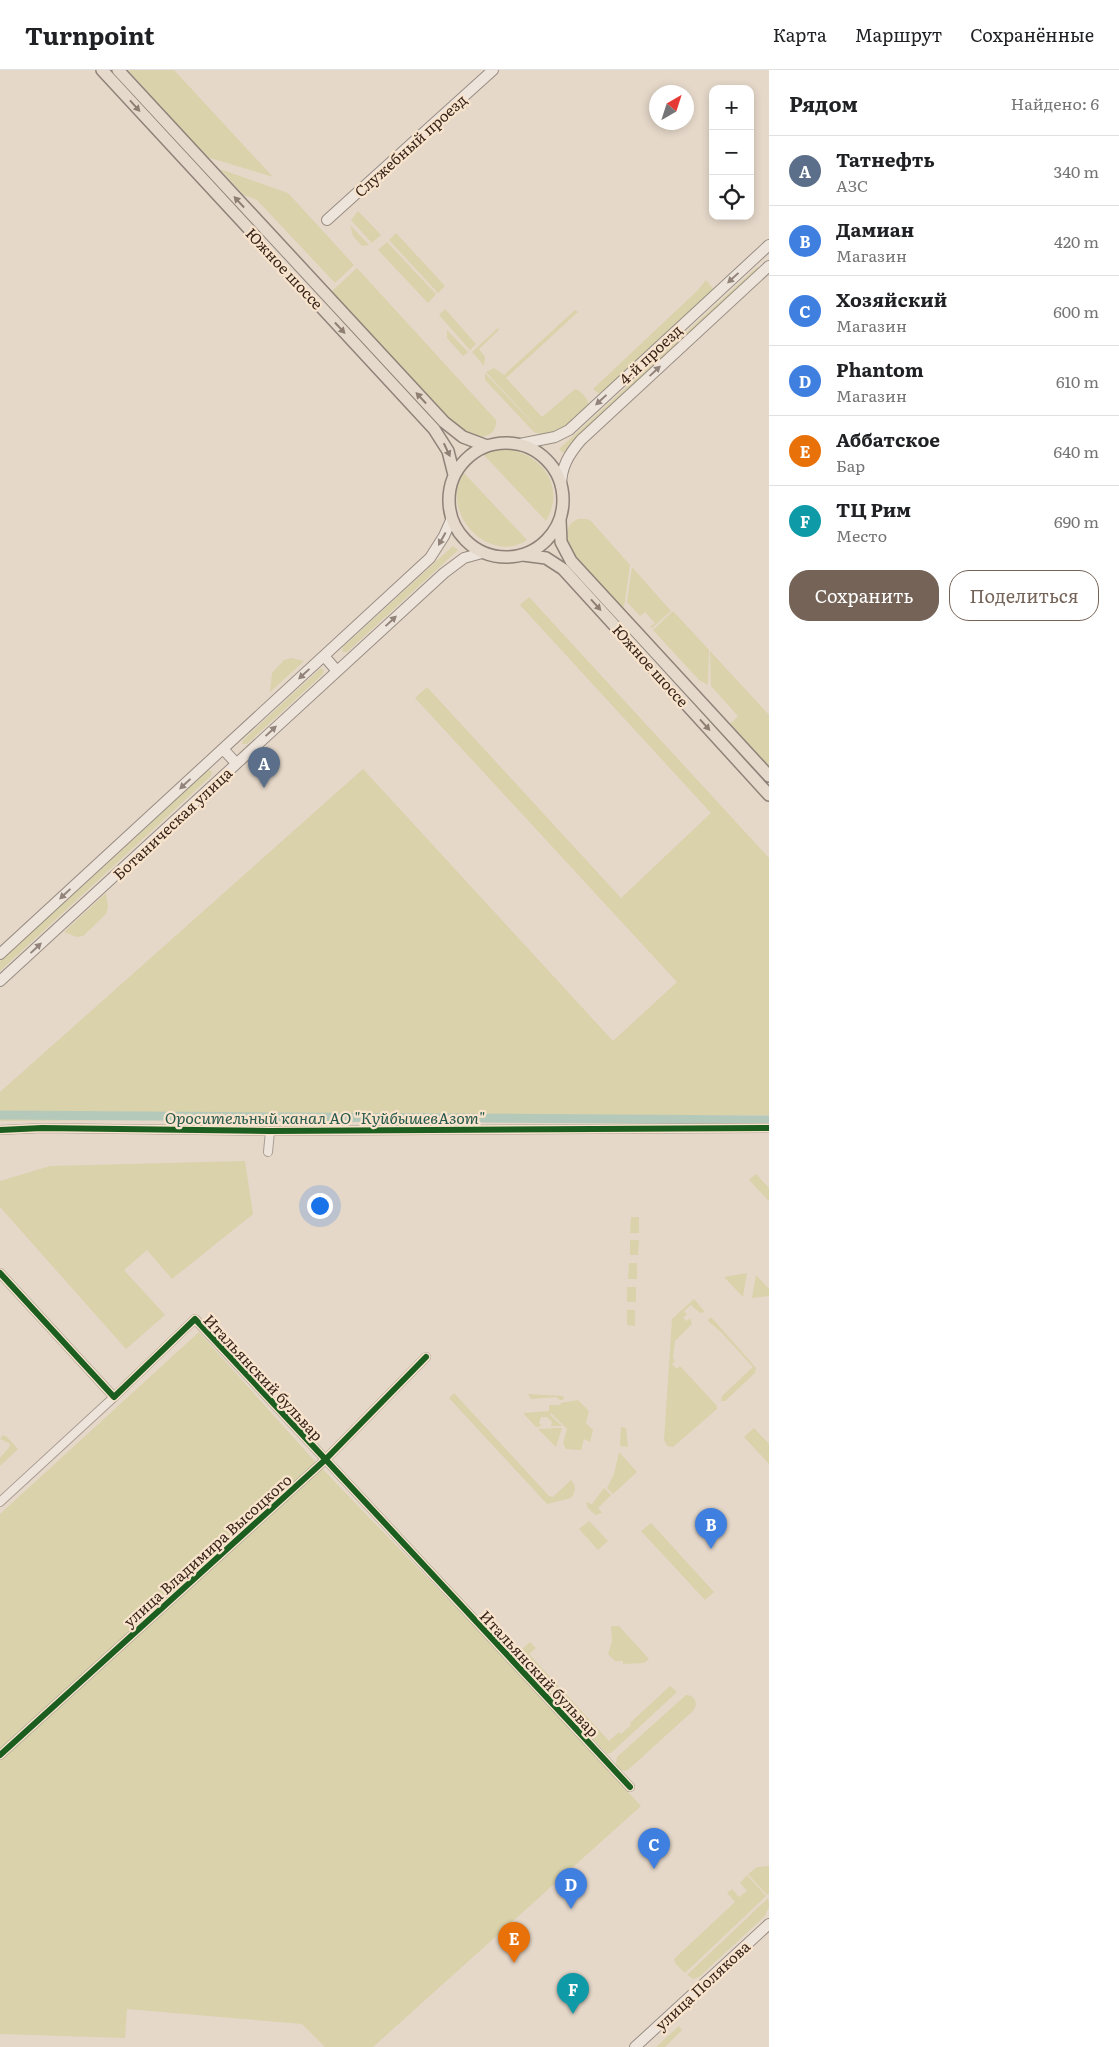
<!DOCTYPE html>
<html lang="ru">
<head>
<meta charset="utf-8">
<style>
  body { margin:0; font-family:Literata,serif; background:#f2f2f2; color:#202124 }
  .controls { position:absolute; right:15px; top:15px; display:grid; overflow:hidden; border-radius:10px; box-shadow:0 2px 8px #0003 }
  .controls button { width:45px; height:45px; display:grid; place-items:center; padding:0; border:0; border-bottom:1px solid #e0e0e0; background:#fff; color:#202124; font:25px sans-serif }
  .compass { position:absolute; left:649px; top:15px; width:45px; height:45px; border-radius:50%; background:#fff; box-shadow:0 2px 8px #0003; rotate:39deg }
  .you { position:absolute; left:319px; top:1135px; width:18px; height:18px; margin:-12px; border:4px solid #fff; border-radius:50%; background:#1a73e8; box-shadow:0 0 0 8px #1a73e833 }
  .badge { display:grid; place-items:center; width:32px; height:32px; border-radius:50%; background:#756357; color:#fff; font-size:16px; font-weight:700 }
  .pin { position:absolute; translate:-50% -41px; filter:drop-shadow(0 1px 2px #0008) }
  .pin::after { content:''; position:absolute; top:26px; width:18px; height:15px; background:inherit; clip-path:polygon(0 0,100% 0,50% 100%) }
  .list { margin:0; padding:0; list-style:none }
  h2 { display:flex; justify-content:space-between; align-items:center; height:65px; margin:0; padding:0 20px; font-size:21px }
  h2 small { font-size:16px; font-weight:400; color:#757577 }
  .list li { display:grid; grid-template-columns:32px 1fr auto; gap:15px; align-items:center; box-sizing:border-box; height:70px; padding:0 20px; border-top:1px solid #e0e0e0 }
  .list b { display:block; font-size:19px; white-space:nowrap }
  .list p { margin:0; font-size:16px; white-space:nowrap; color:#757577 }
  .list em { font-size:16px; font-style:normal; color:#757577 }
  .actions { display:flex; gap:10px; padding:15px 20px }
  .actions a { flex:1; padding:11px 0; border:1px solid #756357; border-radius:20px; text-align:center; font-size:18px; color:#756357 }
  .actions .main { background:#756357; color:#fff }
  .icon { flex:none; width:28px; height:28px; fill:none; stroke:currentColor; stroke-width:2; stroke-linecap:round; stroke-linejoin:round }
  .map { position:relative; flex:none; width:769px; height:1977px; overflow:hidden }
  header { display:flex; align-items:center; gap:30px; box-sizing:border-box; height:70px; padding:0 25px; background:#fff; border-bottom:1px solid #e0e0e0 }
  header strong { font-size:24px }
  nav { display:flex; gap:28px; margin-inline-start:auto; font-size:18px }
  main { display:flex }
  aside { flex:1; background:#fff }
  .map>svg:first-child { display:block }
  .green { fill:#d9d2aa }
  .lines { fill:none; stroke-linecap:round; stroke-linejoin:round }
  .canal { stroke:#b5c9ba; stroke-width:9 }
  .street-casing { stroke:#aa9d93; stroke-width:10 }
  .secondary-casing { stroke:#998d83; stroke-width:12 }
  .primary-casing { stroke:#8f8379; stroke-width:14 }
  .street { stroke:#ede4db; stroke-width:8 }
  .secondary { stroke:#ede4db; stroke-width:10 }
  .primary { stroke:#e5d9cc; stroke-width:11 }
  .cycleway-casing { stroke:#f8e4cc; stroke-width:9 }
  .cycleway { stroke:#1b5e20; stroke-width:6 }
  .oneway { fill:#8e7e73 }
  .oneway2 { fill:#92847a }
  .labels { text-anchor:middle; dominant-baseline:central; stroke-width:4.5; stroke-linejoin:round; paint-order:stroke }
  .street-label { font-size:15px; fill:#38241a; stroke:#f8e4cc }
  .water-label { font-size:16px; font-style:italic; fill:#285a4e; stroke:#f8e4cc }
</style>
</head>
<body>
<header>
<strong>Turnpoint</strong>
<nav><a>Карта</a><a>Маршрут</a><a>Сохранённые</a></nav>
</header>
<main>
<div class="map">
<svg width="769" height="1977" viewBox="0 0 769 1977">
  <rect width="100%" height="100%" fill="#e5d8c9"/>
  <path class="green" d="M128 0H174L273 107 207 87Z
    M220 99 288 123 354 195 335 213 257 130 244 125Z
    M358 141 381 165 372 173 351 150Z
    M350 155 369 175 362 176 353 166Z
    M396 163 445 216 438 223 389 170Z
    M387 172 436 224 428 233 378 180Z
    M759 197 760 202 563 383 559 379 756 198Z
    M357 198 496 350C497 363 487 368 474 367L455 357 331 222Z
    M706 210 714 220 601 325 593 319 698 220Z
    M445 239 476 274 470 280 439 245Z
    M575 240 578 242 506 308 542 347 575 319C581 321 589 329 589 337L568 358 545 366 486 302 494 298 504 305Z
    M498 258 499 260 479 279 485 287 484 296 472 282Z
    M447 260 468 282 463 286 447 268Z
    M485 303 544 365 534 362 485 310Z
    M495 378C535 377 569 412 546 451L484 385Z
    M464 403 527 470C488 496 438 440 464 403Z
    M578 449H587L591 451 630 495 624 537 619 534C605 519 542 465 578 449Z
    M453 476 458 480 347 582H342L343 577Z
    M632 497 671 541 652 558 650 557 655 553 645 542 640 546 627 532Z
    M529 527 769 788V1045L0 1051V1022L363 699 613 971 677 912 415 628 427 617 621 828 711 743 520 535Z
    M673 541 709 580 708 615 699 610 653 560Z
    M710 581 769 645V696L730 654 738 646 711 616Z
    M291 588 304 591 270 622 272 603 284 590Z
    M321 598 324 600 323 604 247 674H242L243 670Z
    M207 700 212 701 211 706 0 901V891L145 759Z
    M106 823 108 837 106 844 83 866 77 867 64 862Z
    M245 1091 253 1144 172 1209 147 1180 124 1200 165 1245 126 1279 0 1137V1111L50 1096Z
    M756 1104 769 1118V1131L749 1110Z
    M631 1147H639V1163H630Z
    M630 1170H639L638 1185H630Z
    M629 1193H637V1209H628Z
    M747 1203 743 1227 724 1207Z
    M756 1205 769 1219V1226L752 1228Z
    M627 1217H636V1232H627Z
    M694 1229 705 1242 700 1243 691 1235 684 1241 687 1244 683 1248 687 1251 690 1248 692 1254 675 1271 673 1288 675 1291 672 1294 677 1299 680 1296 717 1336V1339L673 1377 667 1376 664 1370 672 1249Z
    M627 1240H635V1256L627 1255Z
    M709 1248H712L756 1298 755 1303 725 1331H721L722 1326 753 1297 722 1263 708 1251Z
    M199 1262 311 1387 471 1553 641 1736 373 1977H325L302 1954 127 1939 125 1968 0 1964V1444Z
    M454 1323 549 1426 553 1427 571 1410C576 1415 576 1422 571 1428L547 1434 449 1328Z
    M528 1324 563 1326 564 1329 560 1330 556 1327 531 1329Z
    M578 1330 589 1341 586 1353 593 1360 590 1372 584 1369 581 1380 566 1379 563 1373 567 1359 551 1343 550 1345 562 1356H551L552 1352 547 1347H541L539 1353 542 1356 536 1357 523 1343 549 1341V1335H560L561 1333Z
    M621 1357 626 1358 628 1377 620 1376Z
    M562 1358 556 1377 538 1359Z
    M754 1358 769 1374V1394L744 1367Z
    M3 1365 7 1367 18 1379 0 1396V1388L10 1376 9 1373 0 1369Z
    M619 1382 637 1402 613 1424 607 1418 614 1404Z
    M604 1418 611 1425 598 1438 602 1443 595 1445 588 1438 586 1432 592 1434Z
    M589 1451 608 1471 598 1480 579 1459Z
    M651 1453 714 1522 705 1530 641 1461Z
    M611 1556H619L649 1589 644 1593 623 1594V1591H615L608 1584 612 1571Z
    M530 1572 536 1578 529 1584 609 1671 619 1662 621 1664 631 1655 630 1653 670 1616 677 1622 611 1683 607 1684 517 1589 519 1582Z
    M686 1625C695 1625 698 1633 694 1640L629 1699 625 1701 621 1700 616 1694 617 1687Z
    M769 1796V1823L767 1825 748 1804 757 1797Z
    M747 1805 766 1826 685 1903 676 1894 674 1889 735 1832 727 1823 732 1819 739 1827 747 1821 740 1813Z
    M768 1828 769 1836 765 1846 699 1907 693 1909 687 1905Z
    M679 1956 682 1960 665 1977H656Z"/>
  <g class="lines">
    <path class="canal" d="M0 1045 769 1050"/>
    <g class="street-casing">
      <path id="street" d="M0 1060 42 1058 270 1061 769 1058
        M268 1082 270 1061
        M0 1203 114 1327 195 1249 630 1717
        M0 1432 114 1327
        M0 1685 325 1390 426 1287"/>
    </g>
    <g class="secondary-casing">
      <path id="secondary" d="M327 150 493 0
        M520 374 555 367 569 360 769 175
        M561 416C561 397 569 384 581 370L769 196
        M324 586 337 601
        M223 679 236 693
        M0 884 430 488 444 466 452 448
        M0 911 444 503 464 488 482 483
        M635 1977 769 1854"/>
    </g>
    <g class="primary-casing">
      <path id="primary" d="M102 0 434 359 448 381 454 405
        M118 0 444 352 463 367 487 376
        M449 430a57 57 0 1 1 114 0a57 57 0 1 1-114 0Z
        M560 450 561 472 571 491 769 706
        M523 485 546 488 563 499 769 725"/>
    </g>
    <use href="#street" class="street"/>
    <use href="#secondary" class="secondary"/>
    <use href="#primary" class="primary"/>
    <g class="cycleway-casing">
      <path id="cycleway" d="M0 1060 42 1058 270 1061 769 1058
        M0 1203 114 1327 195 1249 630 1717
        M0 1685 325 1390 426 1287"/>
    </g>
    <use href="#cycleway" class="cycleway"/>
  </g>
  <defs><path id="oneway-solid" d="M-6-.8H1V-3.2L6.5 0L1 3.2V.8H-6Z" transform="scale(1.25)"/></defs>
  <g class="oneway">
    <use href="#oneway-solid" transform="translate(135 36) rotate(48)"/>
    <use href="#oneway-solid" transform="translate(239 132) rotate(-133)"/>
    <use href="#oneway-solid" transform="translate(340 258) rotate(47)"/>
    <use href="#oneway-solid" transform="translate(421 328) rotate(-133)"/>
    <use href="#oneway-solid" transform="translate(447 380) rotate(65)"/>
    <use href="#oneway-solid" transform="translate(596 535) rotate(48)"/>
    <use href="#oneway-solid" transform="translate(705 655) rotate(48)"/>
  </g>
  <g class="oneway2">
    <use href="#oneway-solid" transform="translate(733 208) rotate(137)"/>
    <use href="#oneway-solid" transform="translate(655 301) rotate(-43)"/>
    <use href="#oneway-solid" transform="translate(601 330) rotate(137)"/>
    <use href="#oneway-solid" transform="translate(442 469) rotate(119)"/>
    <use href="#oneway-solid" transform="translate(391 551) rotate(-43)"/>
    <use href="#oneway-solid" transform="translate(304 604) rotate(137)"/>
    <use href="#oneway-solid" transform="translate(271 661) rotate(-43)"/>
    <use href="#oneway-solid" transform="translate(185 714) rotate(137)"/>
    <use href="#oneway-solid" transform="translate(65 824) rotate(137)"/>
    <use href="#oneway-solid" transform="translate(36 878) rotate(-43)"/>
  </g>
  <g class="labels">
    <g class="street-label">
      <text transform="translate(410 75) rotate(-42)">Служебный проезд</text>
      <text transform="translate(285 198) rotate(47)">Южное шоссе</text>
      <text transform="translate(650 284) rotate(-43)">4-й проезд</text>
      <text transform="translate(651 595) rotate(48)">Южное шоссе</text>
      <text transform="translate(172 753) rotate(-43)">Ботаническая улица</text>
      <text transform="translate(264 1307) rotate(47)">Итальянский бульвар</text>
      <text transform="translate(207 1480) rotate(-42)">улица Владимира Высоцкого</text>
      <text transform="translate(540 1603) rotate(47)">Итальянский бульвар</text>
      <text transform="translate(702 1915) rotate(-43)">улица Полякова</text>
    </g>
    <g class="water-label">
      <text x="325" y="1047">Оросительный канал АО "КуйбышевАзот"</text>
    </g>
  </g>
</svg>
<div class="controls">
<button>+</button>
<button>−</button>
<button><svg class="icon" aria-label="locate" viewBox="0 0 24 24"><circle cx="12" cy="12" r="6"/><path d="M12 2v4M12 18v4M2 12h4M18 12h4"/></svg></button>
</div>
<svg class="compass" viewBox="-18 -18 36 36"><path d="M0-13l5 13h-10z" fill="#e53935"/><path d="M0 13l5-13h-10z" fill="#757577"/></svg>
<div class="you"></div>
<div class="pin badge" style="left:264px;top:718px;background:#5c6f8a">A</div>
<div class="pin badge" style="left:711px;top:1479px;background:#3f7fe0">B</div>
<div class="pin badge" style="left:654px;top:1799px;background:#3f7fe0">C</div>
<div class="pin badge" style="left:571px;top:1839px;background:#3f7fe0">D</div>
<div class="pin badge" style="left:514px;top:1893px;background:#e8710a">E</div>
<div class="pin badge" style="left:573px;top:1944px;background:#0f9aa8">F</div>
</div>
<aside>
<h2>Рядом<small>Найдено: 6</small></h2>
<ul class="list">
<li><span class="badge" style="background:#5c6f8a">A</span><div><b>Татнефть</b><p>АЗС</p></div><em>340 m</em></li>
<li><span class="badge" style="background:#3f7fe0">B</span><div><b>Дамиан</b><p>Магазин</p></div><em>420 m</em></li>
<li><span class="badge" style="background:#3f7fe0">C</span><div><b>Хозяйский</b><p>Магазин</p></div><em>600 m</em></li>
<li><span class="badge" style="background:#3f7fe0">D</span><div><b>Phantom</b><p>Магазин</p></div><em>610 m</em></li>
<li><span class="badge" style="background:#e8710a">E</span><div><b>Аббатское</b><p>Бар</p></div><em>640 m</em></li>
<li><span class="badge" style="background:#0f9aa8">F</span><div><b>ТЦ Рим</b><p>Место</p></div><em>690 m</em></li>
</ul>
<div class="actions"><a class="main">Сохранить</a><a>Поделиться</a></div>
</aside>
</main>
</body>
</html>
